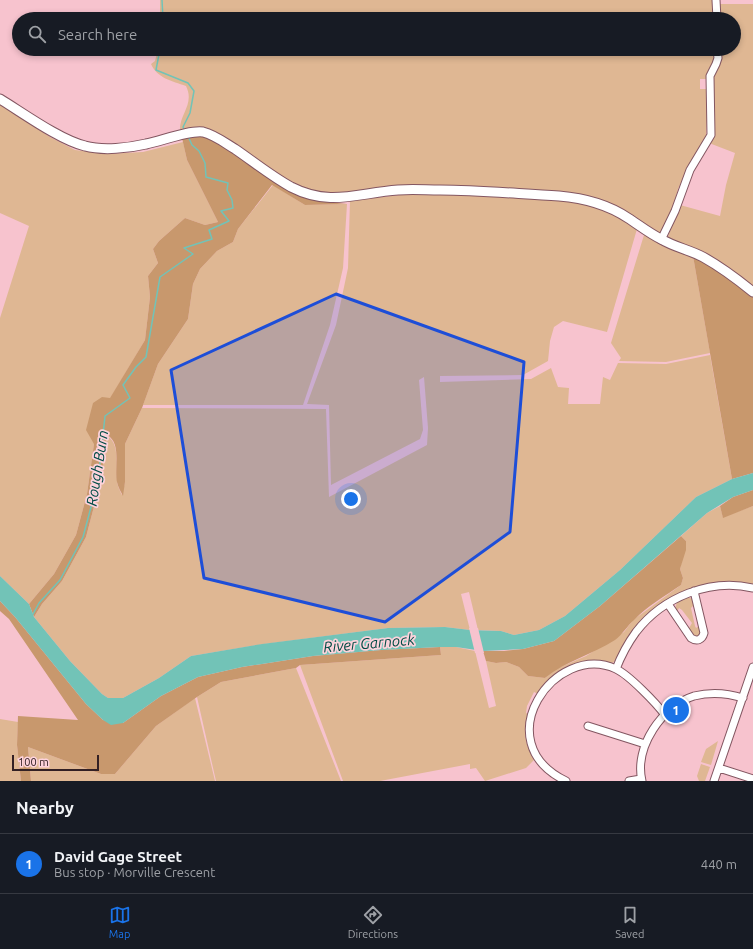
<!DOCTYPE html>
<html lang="en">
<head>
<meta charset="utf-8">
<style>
  body { margin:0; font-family:Ubuntu,sans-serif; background:#20242c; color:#f1f3f6 }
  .scale { position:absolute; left:12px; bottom:10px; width:87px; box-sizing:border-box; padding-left:4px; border:2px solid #332024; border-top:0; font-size:11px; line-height:14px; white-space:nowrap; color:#332024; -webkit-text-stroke:3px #fdd3dc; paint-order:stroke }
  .you { position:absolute; left:351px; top:499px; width:14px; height:14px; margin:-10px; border:3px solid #fff; border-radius:50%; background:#1a73e8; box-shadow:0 0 0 6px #1a73e833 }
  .badge { display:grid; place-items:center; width:26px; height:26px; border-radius:50%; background:#1a73e8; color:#fff; font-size:13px; font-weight:700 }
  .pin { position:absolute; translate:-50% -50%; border:2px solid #fff; box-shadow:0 1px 4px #0006 }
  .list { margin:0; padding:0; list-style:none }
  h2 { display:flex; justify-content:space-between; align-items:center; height:52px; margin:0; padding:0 16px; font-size:17px }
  h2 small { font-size:13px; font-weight:400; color:#9ea1a6 }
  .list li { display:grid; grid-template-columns:26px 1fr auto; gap:12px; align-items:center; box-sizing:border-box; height:60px; padding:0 16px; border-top:1px solid #363941 }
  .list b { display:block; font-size:15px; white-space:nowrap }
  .list p { margin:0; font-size:13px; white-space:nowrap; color:#9ea1a6 }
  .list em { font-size:13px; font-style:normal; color:#9ea1a6 }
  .icon { flex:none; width:22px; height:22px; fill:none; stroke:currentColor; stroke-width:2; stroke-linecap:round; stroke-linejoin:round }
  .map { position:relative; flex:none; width:753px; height:781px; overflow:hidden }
  .search { position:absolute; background:#171b24; box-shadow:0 2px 6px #0003; left:12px; right:12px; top:12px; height:44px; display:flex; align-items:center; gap:10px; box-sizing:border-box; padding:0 14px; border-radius:22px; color:#9ea1a6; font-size:15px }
  .sheet { height:112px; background:#171b24 }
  nav { display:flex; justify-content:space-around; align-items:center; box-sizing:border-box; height:56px; border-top:1px solid #363941; background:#171b24; font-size:11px; color:#9ea1a6 }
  nav a { display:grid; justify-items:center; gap:2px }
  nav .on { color:#1a73e8 }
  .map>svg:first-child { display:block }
  .green { fill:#dfb793 }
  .forest { fill:#c8986d }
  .water { fill:#72c3b7 }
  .pier { fill:#f7c3ce }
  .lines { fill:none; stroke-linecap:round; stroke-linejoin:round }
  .stream { stroke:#72c3b7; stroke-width:1.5 }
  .minor-casing { stroke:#835661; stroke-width:9 }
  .tertiary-casing { stroke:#835661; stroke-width:11 }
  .minor { stroke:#fff; stroke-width:7 }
  .tertiary { stroke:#fff; stroke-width:9 }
  .marked { fill:#1d4ed8; fill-opacity:0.2; stroke:#1d4ed8; stroke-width:3; stroke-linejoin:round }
  .labels { text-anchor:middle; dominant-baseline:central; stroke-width:3.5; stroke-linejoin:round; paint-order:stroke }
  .water-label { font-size:15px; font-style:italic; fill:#004c45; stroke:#fdd3dc }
</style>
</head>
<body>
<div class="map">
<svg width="753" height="781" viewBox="0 0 753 781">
  <rect width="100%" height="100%" fill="#f7c3ce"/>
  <path class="green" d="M160 0H714L715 19H160Z
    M718 4H753V288L667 239 680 205 720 216 726 185 735 153 709 143 712 78 719 49H734V19H718Z
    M158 49H715V58L707 79H700V89H708V105L706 135 704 143 692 160 678 189 672 211 661 234H658L578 194H336L321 193 305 189 288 182 224 138 180 131C179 114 195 104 186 86 172 81 157 78 151 64L155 61Z
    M0 104 50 137 75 150 107 154 143 152 183 142 187 160 218 222 205 225 185 218 159 241 153 249 158 263 148 276 150 297 145 340 110 399 94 444 87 494 76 535 54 574 29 604 0 576V318L29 226 0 213Z
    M273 185 305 205 347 204 343 268 330 325 303 405H143L158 364 188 319 193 284 200 269 217 251 233 242 238 229Z
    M416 193H448L577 201 611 212 637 229 607 332 563 321 554 327 550 341 548 361 523 375 440 376V382L531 379 551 368 558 387 569 388 568 404H600L603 377 610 380 618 363 666 364 710 355 732 479 696 497 620 570 565 616 539 630 514 635 501 631 478 630 469 592 461 594 470 630 445 627 388 628 264 644 191 656 159 678 123 698H108L102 694 70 661 34 617 42 604 62 581 86 537 101 480 106 435C121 443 115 466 117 480 117 485 120 491 122 495L125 482V444L142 408 326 409 329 497 427 445 428 428 424 377 419 380 423 430 420 439 331 485 329 405 307 404 336 325 348 268 350 201Z
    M644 235H646L663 246 693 256 710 353 666 362 619 361 621 358 611 343Z
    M720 506 723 517 753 506V584L730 582 710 584 656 608 614 662C607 665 600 662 593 662 567 663 555 675 538 694L534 692 527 706 526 713 528 714C523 731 525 745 534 760L526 768 485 781 476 768 470 769V764L380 781H343L300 665 441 655 440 647H456L475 651 489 708 496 706 486 661 496 663 506 662 519 667 528 676 545 678 556 669 586 656 624 632 633 620 681 585 683 578 680 569 686 541 681 536 707 513Z
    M687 597 693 599 695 604 691 608 695 626 696 628 699 626C701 631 702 634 696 637L688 630 692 623 682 610 679 608 677 612 675 609 677 602Z
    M296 668 341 781H216L197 697 221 682Z
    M195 698 215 781H31L28 747 101 774H115L156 726Z
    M0 719 18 722 17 745 21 781H0Z
    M718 741 711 765 701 762 706 749Z
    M701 764 710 767 705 781H699L697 776Z"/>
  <path class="forest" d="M199 134 226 147 274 182 302 197 317 201 347 204 305 205 272 185 238 229 233 242 217 251 200 269 193 284 188 319 158 364 142 408 125 444V482L123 496C121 492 118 487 117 482 114 468 122 443 107 435L101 480 86 537 62 581 42 604 34 617 29 604 54 574 76 535 87 494 94 444 86 430 93 403 102 397 110 398 145 340 150 297 148 276 158 263 153 249 159 241 185 218 205 225 218 222 187 160 182 138Z
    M693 256 725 275 753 297V473L732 479Z
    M753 490V506L723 518 720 506 733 497Z
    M681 536 686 541V550L680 569 683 578 681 585C665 596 647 606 634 620 627 626 623 634 615 640 593 654 566 661 545 678L528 676 519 667 506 662 496 663 486 661 483 651H504L523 649 554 641 600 606Z
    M0 601 15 617 86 704 103 720 123 723 161 696 198 677 242 667 313 656 381 650 440 647 441 655 300 665 296 668 221 682 197 697 156 726 115 774H101L28 747 31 781H21L17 745 18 716 78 720 9 619 0 611Z"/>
  <path class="water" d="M753 473V490L733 497 707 513 600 606 554 641 523 649 483 651 456 647H440L381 650 313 656 242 667 198 677 161 696 123 723 111 725 103 720 86 704 15 617 0 601V576L29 604 34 617 70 661 102 694 108 698H123L159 678 191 656 262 644 388 628 445 627 470 630 501 631 514 635 539 630 565 616 620 570 696 497 732 479Z"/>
  <path class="pier" d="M469 628H478L484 653H475Z"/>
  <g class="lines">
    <path class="stream" d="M162 0 163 19
      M160 49 156 70 188 83 194 91 190 113 183 127 185 131
      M32 616 39 603 60 580 83 537 98 481 105 416 130 398 123 385 136 367 146 357 160 277 193 254 184 248 212 239 209 230 229 221 221 211 233 208 232 200 227 190 228 183 206 177 205 163 199 151 192 145 188 136"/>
    <g class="minor-casing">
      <path id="minor" d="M716 0 717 19
        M661 240 675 211 690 170 711 135 710 76 716 64 718 58 717 49
        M668 604 691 638C697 642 702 640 704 633L694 591
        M616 669C621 656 628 643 636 632 663 597 710 578 753 588
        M588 726 645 744
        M719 768 753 779
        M566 781C485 742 555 641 616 669 629 675 656 703 665 715
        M629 781 641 779
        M642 781C634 747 662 706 694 696 710 692 727 693 743 698
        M714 781 753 667"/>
    </g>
    <g class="tertiary-casing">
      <path id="tertiary" d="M0 99C23 113 60 140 85 146 103 151 129 148 146 144 161 141 190 130 203 132 215 135 225 143 235 149 254 162 271 176 291 187 330 207 357 193 398 190 412 189 426 190 440 190 480 190 519 194 559 196 583 198 607 204 628 218 639 225 649 233 661 239 674 247 690 250 703 257 721 267 737 279 753 292"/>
    </g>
    <use href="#minor" class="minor"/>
    <use href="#tertiary" class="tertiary"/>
  </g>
  <path class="marked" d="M336 294 524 362 510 532 385 622 204 578 171 370Z"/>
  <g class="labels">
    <g class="water-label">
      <text transform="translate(97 468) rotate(-81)">Rough Burn</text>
      <text transform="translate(369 643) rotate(-5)">River Garnock</text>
    </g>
  </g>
</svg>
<div class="scale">100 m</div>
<div class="you"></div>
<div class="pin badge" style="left:676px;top:710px">1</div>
<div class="search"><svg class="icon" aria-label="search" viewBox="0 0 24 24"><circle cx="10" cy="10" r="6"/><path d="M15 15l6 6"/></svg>Search here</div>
</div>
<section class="sheet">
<h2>Nearby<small></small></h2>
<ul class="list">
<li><span class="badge">1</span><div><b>David Gage Street</b><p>Bus stop · Morville Crescent</p></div><em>440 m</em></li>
</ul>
</section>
<nav>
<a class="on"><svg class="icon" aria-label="map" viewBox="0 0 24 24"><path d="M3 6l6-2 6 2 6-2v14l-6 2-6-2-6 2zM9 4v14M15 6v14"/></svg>Map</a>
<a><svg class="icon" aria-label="directions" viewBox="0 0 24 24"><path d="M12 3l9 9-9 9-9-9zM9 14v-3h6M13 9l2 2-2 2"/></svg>Directions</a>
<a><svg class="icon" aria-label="saved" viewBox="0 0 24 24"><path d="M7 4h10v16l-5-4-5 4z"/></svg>Saved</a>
</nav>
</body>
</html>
